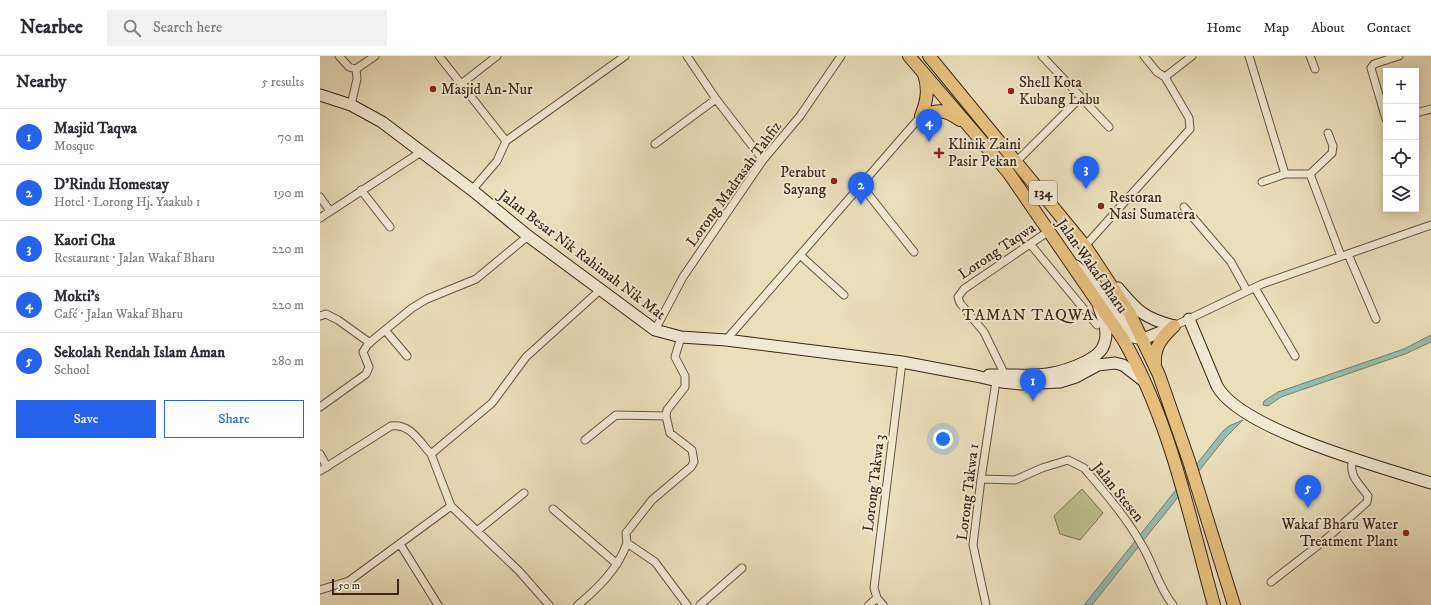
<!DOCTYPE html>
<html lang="en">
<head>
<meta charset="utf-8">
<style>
  body { margin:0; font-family:"IM FELL DW Pica",serif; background:#f2f2f3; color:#2b2b33 }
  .controls { position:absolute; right:12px; top:12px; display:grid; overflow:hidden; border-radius:0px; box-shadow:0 2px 10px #0003 }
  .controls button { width:36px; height:36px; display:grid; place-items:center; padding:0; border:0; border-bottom:1px solid #e1e1e2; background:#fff; color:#2b2b33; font:20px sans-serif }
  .scale { position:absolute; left:12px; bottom:10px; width:67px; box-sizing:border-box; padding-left:4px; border:2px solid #3b2717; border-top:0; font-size:11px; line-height:14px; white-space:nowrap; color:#3b2717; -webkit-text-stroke:3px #f1ead3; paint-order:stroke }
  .you { position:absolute; left:623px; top:383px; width:14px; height:14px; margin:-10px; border:3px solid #fff; border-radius:50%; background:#1a73e8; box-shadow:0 0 0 6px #1a73e833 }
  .badge { display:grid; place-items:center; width:26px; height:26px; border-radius:50%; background:#2563eb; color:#fff; font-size:13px; font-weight:700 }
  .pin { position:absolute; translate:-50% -33px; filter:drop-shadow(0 1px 2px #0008) }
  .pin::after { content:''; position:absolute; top:21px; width:14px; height:12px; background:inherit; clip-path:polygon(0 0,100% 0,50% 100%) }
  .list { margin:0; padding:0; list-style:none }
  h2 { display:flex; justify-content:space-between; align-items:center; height:52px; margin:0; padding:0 16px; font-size:17px }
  h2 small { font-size:13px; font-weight:400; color:#7c7c81 }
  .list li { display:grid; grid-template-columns:26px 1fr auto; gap:12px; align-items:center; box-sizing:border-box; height:56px; padding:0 16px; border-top:1px solid #e1e1e2 }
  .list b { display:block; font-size:15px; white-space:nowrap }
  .list p { margin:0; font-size:13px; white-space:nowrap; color:#7c7c81 }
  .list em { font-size:13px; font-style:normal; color:#7c7c81 }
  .actions { display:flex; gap:8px; padding:12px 16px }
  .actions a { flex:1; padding:9px 0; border:1px solid #2563eb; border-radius:0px; text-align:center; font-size:14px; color:#2563eb }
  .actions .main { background:#2563eb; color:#fff }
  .icon { flex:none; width:22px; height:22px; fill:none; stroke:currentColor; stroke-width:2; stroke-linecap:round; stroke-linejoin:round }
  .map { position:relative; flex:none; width:1111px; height:549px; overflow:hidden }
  header { display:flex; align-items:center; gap:24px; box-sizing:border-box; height:56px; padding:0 20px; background:#fff; border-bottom:1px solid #e1e1e2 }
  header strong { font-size:19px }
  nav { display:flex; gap:22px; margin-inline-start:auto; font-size:14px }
  .search { width:280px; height:36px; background:#f2f2f3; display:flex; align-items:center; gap:10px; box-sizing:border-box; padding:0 14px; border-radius:0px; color:#7c7c81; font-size:15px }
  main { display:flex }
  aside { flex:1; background:#fff }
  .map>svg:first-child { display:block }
  .green { fill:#bcc08c; stroke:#7c7452 }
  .water { fill:#98bdae; stroke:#738172 }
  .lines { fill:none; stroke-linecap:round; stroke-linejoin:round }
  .street-casing { stroke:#675540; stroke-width:9 }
  .secondary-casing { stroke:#3b2717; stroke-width:13 }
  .primary-casing { stroke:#3b2717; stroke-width:14 }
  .street { stroke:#f1ead3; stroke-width:7 }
  .secondary { stroke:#f1ead3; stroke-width:11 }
  .primary { stroke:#e5c07e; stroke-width:12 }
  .poi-dot { fill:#8f2418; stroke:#f1ead3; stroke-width:1.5 }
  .labels { text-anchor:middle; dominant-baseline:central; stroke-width:4; stroke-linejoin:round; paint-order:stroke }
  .shield { fill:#f1ead3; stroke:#72624f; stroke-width:1 }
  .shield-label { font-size:14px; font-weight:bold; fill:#3b2717 }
  .poi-label { font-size:15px; fill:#3b2717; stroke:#f1ead3; text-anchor:start }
  .street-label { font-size:15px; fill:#3b2717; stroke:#f1ead3 }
  .neighbourhood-label { font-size:16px; letter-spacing:1px; fill:#3b2717; stroke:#f1ead3 }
</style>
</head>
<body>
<header>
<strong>Nearbee</strong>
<div class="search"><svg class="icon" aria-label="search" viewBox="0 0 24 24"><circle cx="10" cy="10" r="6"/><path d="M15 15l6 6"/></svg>Search here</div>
<nav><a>Home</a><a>Map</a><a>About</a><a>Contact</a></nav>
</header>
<main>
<aside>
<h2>Nearby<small>5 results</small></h2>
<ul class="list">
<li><span class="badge">1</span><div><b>Masjid Taqwa</b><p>Mosque</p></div><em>70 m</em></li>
<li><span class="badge">2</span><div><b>D’Rindu Homestay</b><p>Hotel · Lorong Hj. Yaakub 1</p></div><em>190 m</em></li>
<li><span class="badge">3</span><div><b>Kaori Cha</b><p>Restaurant · Jalan Wakaf Bharu</p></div><em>220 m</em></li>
<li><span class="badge">4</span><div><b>Mokti’s</b><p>Café · Jalan Wakaf Bharu</p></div><em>220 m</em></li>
<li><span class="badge">5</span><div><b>Sekolah Rendah Islam Aman</b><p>School</p></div><em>280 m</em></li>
</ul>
<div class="actions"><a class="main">Save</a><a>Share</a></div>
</aside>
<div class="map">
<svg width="1111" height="549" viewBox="0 0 1111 549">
  <rect width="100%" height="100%" fill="#eadfbb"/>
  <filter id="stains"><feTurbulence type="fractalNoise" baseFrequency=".005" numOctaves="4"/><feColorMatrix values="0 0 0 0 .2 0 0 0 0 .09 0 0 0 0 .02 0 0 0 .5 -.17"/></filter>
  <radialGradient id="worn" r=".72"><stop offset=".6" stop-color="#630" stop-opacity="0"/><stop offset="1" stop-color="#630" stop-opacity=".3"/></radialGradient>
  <path class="green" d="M762 433 783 457 760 484 740 478 734 460Z"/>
  <path class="water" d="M1111 279V286L1085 298 961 341 948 350 943 349 944 345 958 336 1084 293Z
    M923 364 906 381 772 549H764L903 375 909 370Z"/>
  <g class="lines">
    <g class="street-casing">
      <path id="street" d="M19 0 29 11 36 13 55 0
        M119 0 186 85 177 105 152 134
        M367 0 396 43 443 104
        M722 0 789 71
        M929 0 965 118H990L1021 200
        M990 0 995 13
        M845 21 872 0
        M141 28 177 0
        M31 49 37 23 36 13
        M1096 57 1111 53
        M1066 63 1051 12 1054 8 1079 0
        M186 85 305 0
        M335 88 396 43
        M697 105 760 42
        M990 118 1012 97 1013 90 1008 77
        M942 126 965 118
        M541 129 594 196
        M41 134 70 171
        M0 141 10 155
        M864 151 911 206 927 235
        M0 162 101 96
        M711 189 777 269
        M765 190 870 73 869 62 845 21 837 16 824 0
        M1028 198 1056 263
        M480 199 524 239
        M935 232 975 300
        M0 260 6 258 18 264 50 287
        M854 270 942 228 1111 169
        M65 274 87 300
        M335 274 363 221 443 104 480 60 521 0
        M361 281 355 301 365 320V331L347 354 346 360 350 377 372 394 374 406 371 411 332 444 306 477 307 487 335 506 367 549
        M406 284 601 60
        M685 319 664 276 640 247 638 241 644 233 729 175
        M0 351 46 318 49 311 43 296 48 288 92 252 107 243 156 223 208 180
        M265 384 296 359 346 360
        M0 398 7 411
        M0 415 71 370C90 367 99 385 111 398
        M661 423 695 424 722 412 748 404 764 412C786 438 807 462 823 491 834 510 839 532 853 549
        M131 450 199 515 229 549
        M233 453 297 508
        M157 475 204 437
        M80 488 118 549
        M951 526 1005 484 1047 446 1048 440C1038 426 1028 420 1033 402
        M0 534 29 525 131 450 111 398 172 347 206 301 280 234
        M258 549C278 532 298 513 307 487
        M380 549 422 512
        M549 549 557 542
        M563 549 557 542 554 532 582 306
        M666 549 653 489 661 423 676 325"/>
    </g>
    <g class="secondary-casing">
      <path id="secondary" d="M0 39 31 49 62 66 152 134 208 180 335 274 361 281 406 284 582 306 656 320 682 326 700 328 740 326 756 321 778 309 795 307 803 309 825 326
        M756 210 774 226 813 281 823 283 853 271
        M798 232C817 255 824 262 854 270
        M869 263 897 330C921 374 1061 411 1111 427
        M669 319C707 318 728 324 765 306 774 301 783 296 785 285 788 274 783 262 779 252"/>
    </g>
    <g class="primary-casing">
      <path id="primary" d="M589 0 688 116 803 283C850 365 869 459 894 549
        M609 0 765 190 810 258 839 319 869 405 914 549
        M601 60C619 53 624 53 640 64
        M601 60C607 45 609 33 604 18
        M835 307C834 291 842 281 854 270"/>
    </g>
    <use href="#street" class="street"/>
    <use href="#secondary" class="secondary"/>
    <use href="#primary" class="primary"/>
  </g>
  <g class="poi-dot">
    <circle cx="113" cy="33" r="4"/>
    <circle cx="691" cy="35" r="4"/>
    <path d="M617 91h4v4h4v4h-4v4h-4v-4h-4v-4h4z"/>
    <circle cx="514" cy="125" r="4"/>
    <circle cx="781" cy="150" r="4"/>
    <circle cx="1086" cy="477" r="4"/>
  </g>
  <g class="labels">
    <rect class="shield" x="709" y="125" width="28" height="24" rx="3"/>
    <g class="shield-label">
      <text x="723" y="137">134</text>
    </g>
    <g class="poi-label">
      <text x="699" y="26">Shell Kota<tspan x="699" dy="17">Kubang Labu</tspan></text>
      <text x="121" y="33">Masjid An-Nur</text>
      <text x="628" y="88">Klinik Zaini<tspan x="628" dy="17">Pasir Pekan</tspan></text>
      <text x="506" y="116" text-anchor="end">Perabut<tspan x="506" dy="17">Sayang</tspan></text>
      <text x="789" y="141">Restoran<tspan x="789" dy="17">Nasi Sumatera</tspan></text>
      <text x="1078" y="468" text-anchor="end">Wakaf Bharu Water<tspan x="1078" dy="17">Treatment Plant</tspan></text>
    </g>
    <g class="street-label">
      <text transform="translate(414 128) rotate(-54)">Lorong Madrasah Tahfiz</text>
      <text transform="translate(677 195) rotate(-34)">Lorong Taqwa</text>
      <text transform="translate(262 199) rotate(37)">Jalan Besar Nik Rahimah Nik Mat</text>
      <text transform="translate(772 210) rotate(55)">Jalan Wakaf Bharu</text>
      <text transform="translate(554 427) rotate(-83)">Lorong Takwa 3</text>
      <text transform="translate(648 436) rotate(-83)">Lorong Takwa 1</text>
      <text transform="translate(798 436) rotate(51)">Jalan Stesen</text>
    </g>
    <g class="neighbourhood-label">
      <text x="708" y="259">TAMAN TAQWA</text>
    </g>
  </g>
  <rect width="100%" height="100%" filter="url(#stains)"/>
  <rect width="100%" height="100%" fill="url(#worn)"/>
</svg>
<div class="controls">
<button>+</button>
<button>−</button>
<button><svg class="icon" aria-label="locate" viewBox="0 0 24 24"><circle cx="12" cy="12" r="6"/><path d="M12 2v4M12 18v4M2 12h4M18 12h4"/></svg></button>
<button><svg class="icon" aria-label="layers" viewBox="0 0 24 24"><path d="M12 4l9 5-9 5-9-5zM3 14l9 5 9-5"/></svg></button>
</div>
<div class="scale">50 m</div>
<div class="you"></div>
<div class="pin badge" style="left:713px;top:345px">1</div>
<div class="pin badge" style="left:541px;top:149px">2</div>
<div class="pin badge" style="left:766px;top:133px">3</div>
<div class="pin badge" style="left:609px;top:86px">4</div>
<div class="pin badge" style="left:988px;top:452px">5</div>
</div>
</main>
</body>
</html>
